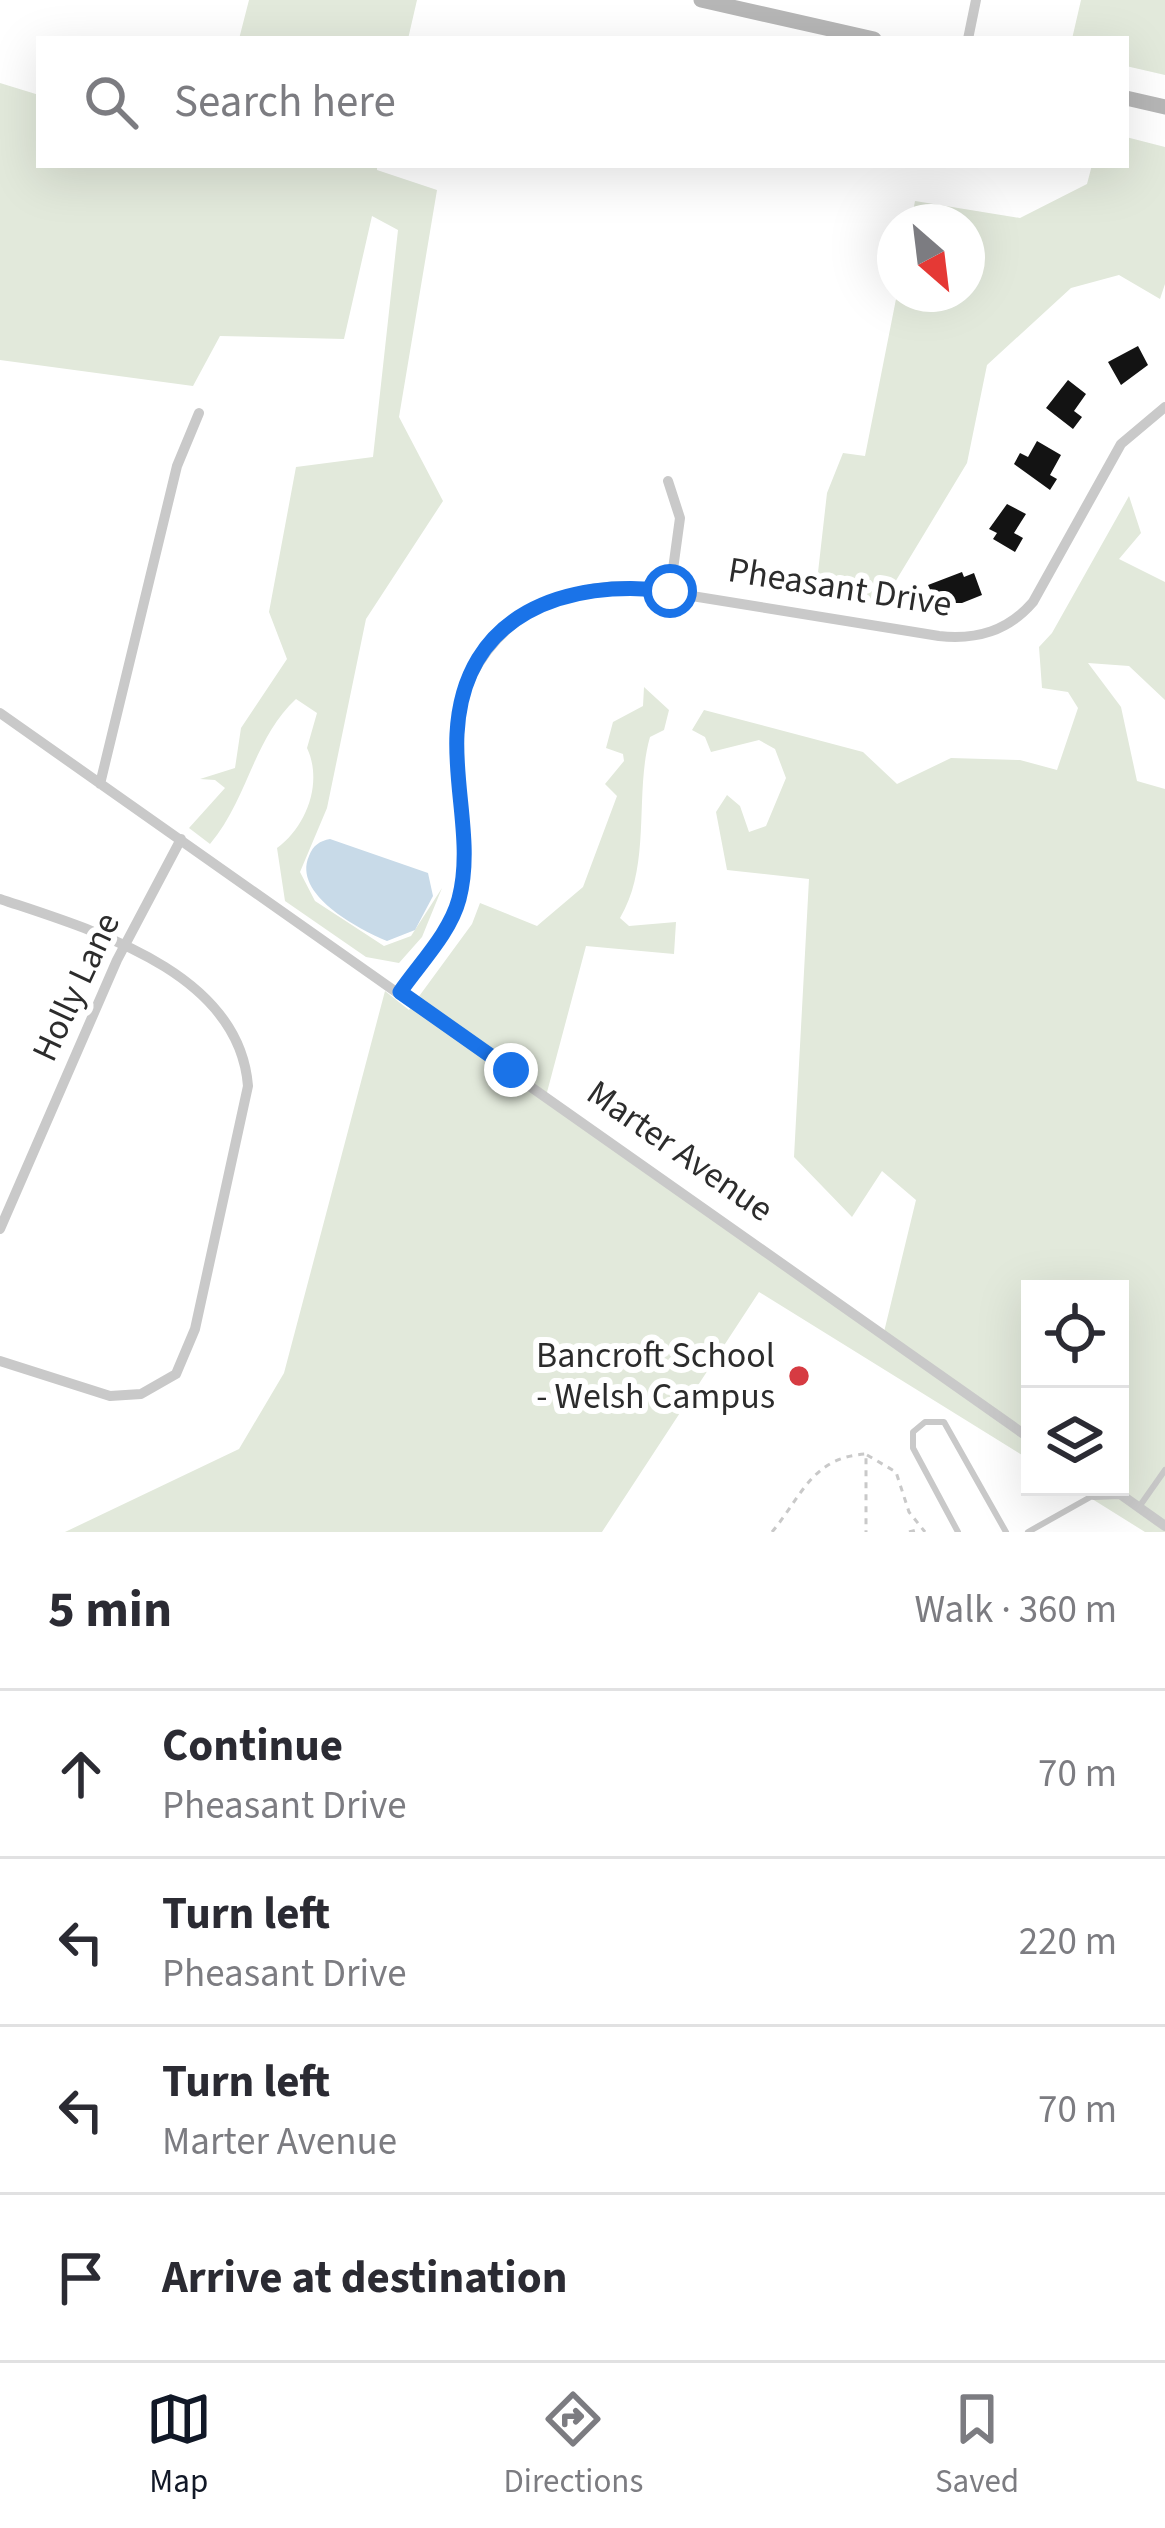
<!DOCTYPE html>
<html lang="en">
<head>
<meta charset="utf-8">
<style>
  body { margin:0; font-family:"Source Sans 3",sans-serif; background:#f7f7f7; color:#2b2b33 }
  .controls { position:absolute; right:36px; bottom:36px; display:grid; overflow:hidden; border-radius:0px; box-shadow:0 12px 48px #0002 }
  .controls button { width:108px; height:108px; display:grid; place-items:center; padding:0; border:0; border-bottom:3px solid #e1e1e2; background:#fff; color:#2b2b33; font:60px sans-serif }
  .compass { position:absolute; left:877px; top:204px; width:108px; height:108px; border-radius:50%; background:#fff; box-shadow:0 12px 48px #0002; rotate:152deg }
  .stop { position:absolute; width:36px; height:36px; margin:-27px; border:9px solid #1a73e8; border-radius:50%; background:#fff }
  .stop.end { background:#1a73e8; border-color:#fff; box-shadow:0 3px 12px #0008 }
  .list { margin:0; padding:0; list-style:none }
  h2 { display:flex; justify-content:space-between; align-items:center; height:156px; margin:0; padding:0 48px; font-size:51px }
  h2 small { font-size:39px; font-weight:400; color:#7c7c81 }
  .list li { display:grid; grid-template-columns:78px 1fr auto; gap:36px; align-items:center; box-sizing:border-box; height:168px; padding:0 48px; border-top:3px solid #e1e1e2 }
  .list b { display:block; font-size:45px; white-space:nowrap }
  .list p { margin:0; font-size:39px; white-space:nowrap; color:#7c7c81 }
  .list em { font-size:39px; font-style:normal; color:#7c7c81 }
  .icon { flex:none; width:66px; height:66px; fill:none; stroke:currentColor; stroke-width:2; stroke-linecap:round; stroke-linejoin:round }
  .map { position:relative; flex:none; width:1165px; height:1532px; overflow:hidden }
  .search { position:absolute; background:#fff; box-shadow:0 12px 48px #0002; left:36px; right:36px; top:36px; height:132px; display:flex; align-items:center; gap:30px; box-sizing:border-box; padding:0 42px; border-radius:0px; color:#7c7c81; font-size:45px }
  .sheet { height:828px; background:#fff }
  nav { display:flex; justify-content:space-around; align-items:center; box-sizing:border-box; height:168px; border-top:3px solid #e1e1e2; background:#fff; font-size:33px; color:#7c7c81 }
  nav a { display:grid; justify-items:center; gap:6px }
  nav .on { color:#111827 }
  .map>svg:first-child { display:block }
  .green { fill:#e2e9db }
  .water { fill:#c8dae8 }
  .building { fill:#131313 }
  .lines { fill:none; stroke-linecap:round; stroke-linejoin:round }
  .path { stroke:#c9c9c9; stroke-width:3; stroke-dasharray:6 6; stroke-linecap:butt }
  .service { stroke:#c9c9c9; stroke-width:6 }
  .minor { stroke:#c9c9c9; stroke-width:10 }
  .secondary { stroke:#b6b6b6; stroke-width:15 }
  .route { stroke:#1a73e8; stroke-width:15 }
  .poi-dot { fill:#d63b42; stroke:#fff; stroke-width:4.5 }
  .labels { text-anchor:middle; dominant-baseline:central; stroke-width:12; stroke-linejoin:round; paint-order:stroke }
  .street-label { font-size:36px; fill:#2c2c2c; stroke:#fff }
  .poi-label { font-size:36px; fill:#2c2c2c; stroke:#fff; text-anchor:end }
</style>
</head>
<body>
<div class="map">
<svg width="1165" height="1532" viewBox="0 0 1165 1532">
  <rect width="100%" height="100%" fill="#fff"/>
  <path class="green" d="M249 0H417L408 39H239Z
    M1081 0H1165V75L1126 66V39H1072Z
    M0 83 39 95V165H377V170L437 190 399 417 443 501 366 619 327 808 300 872 315 901 384 946 411 936 442 888 422 937 399 963 366 957 285 901 277 848C307 826 323 782 307 748L317 713 296 699C253 739 248 799 210 844L189 828 225 788 215 780 200 779 235 768 241 728 287 659 269 612 296 467 373 457 398 230 372 216 344 339 220 336 193 386 0 360Z
    M1126 137 1165 147V284L1160 299 1119 275 1071 288 987 365 967 463 880 607 816 590 827 493 843 453 865 456 897 294H967V222H911L915 201 1020 218 1087 184 1092 165H1126Z
    M1129 496 1141 533 1119 559 1165 582V700L1129 666 1088 663 1121 707 1137 781 1165 789V1532H1145L1073 1487H1120V1289H1030V1460L759 1292 602 1532H65L239 1449 284 1373 385 991 409 1010 472 924 480 903 537 926 583 887 617 796 605 784 624 761 623 754 606 748 613 722 643 706 644 687 669 710 664 730 650 737C634 793 652 865 620 918L629 926 676 922 674 954 586 946 546 1096 884 1332 916 1200 882 1171 852 1217 794 1157 809 879 727 870 716 812 727 795 740 806 749 832 766 826 786 778 775 749 759 740 711 752 705 737 692 730 704 710 863 752 897 784 951 758 1020 760 1057 770 1078 708 1068 692 1042 688 1039 647 1052 633Z"/>
  <path class="water" d="M330 839 428 873 433 896 415 930 387 941C358 929 292 894 309 856 313 845 320 841 330 839Z"/>
  <path class="building" d="M1138 346 1148 365 1121 385 1108 362Z
    M1068 380 1086 394 1074 411 1082 417 1073 429 1046 408Z
    M1037 441 1061 455 1050 475 1057 479 1050 490 1014 464 1020 453 1028 457Z
    M1007 504 1026 514 1014 533 1023 538 1015 552 993 539 997 533 989 529Z
    M962 572 964 577 974 573 982 595 962 603H951L947 593 934 598 928 585Z"/>
  <g class="lines">
    <path class="path" d="M867 1455 896 1472 909 1512 925 1532
      M772 1532C802 1496 812 1457 866 1454V1532
      M909 1532 920 1529"/>
    <path class="service" d="M1139 1507 1165 1470
      M958 1532 913 1448V1432L925 1422H944L1006 1532
      M1028 1532 1094 1495"/>
    <path class="minor" d="M968 39 976 0
      M668 481 680 518 670 591
      M0 713 1028 1437
      M100 784 177 466 199 413
      M0 899C92 930 239 971 248 1086L195 1329 176 1374 141 1394 110 1396 0 1361
      M400 991C421 963 450 932 459 898 473 848 456 791 457 740 459 645 539 584 630 586L939 636C977 640 1008 631 1033 602L1121 444 1165 407
      M0 1229 117 960 181 839
      M1094 1495 1120 1494 1165 1526"/>
    <path class="secondary" d="M701 0 874 39
      M1126 98 1165 107"/>
  </g>
  <g class="lines">
    <path class="route" d="M511 1070 400 992C420 963 450 933 459 899 473 846 454 788 457 734 463 613 567 578 670 591"/>
  </g>
  <circle class="poi-dot" cx="799" cy="1376" r="12"/>
  <g class="labels">
    <g class="street-label">
      <text transform="translate(840 587) rotate(9)">Pheasant Drive</text>
      <text transform="translate(76 987) rotate(-65)">Holly Lane</text>
      <text transform="translate(680 1151) rotate(35)">Marter Avenue</text>
    </g>
    <g class="poi-label">
      <text x="775" y="1355">Bancroft School<tspan x="775" dy="41">- Welsh Campus</tspan></text>
    </g>
  </g>
</svg>
<div class="controls">
<button><svg class="icon" aria-label="locate" viewBox="0 0 24 24"><circle cx="12" cy="12" r="6"/><path d="M12 2v4M12 18v4M2 12h4M18 12h4"/></svg></button>
<button><svg class="icon" aria-label="layers" viewBox="0 0 24 24"><path d="M12 4l9 5-9 5-9-5zM3 14l9 5 9-5"/></svg></button>
</div>
<svg class="compass" viewBox="-18 -18 36 36"><path d="M0-13l5 13h-10z" fill="#e53935"/><path d="M0 13l5-13h-10z" fill="#7c7c81"/></svg>
<div class="stop" style="left:670px;top:591px"></div>
<div class="stop end" style="left:511px;top:1070px"></div>
<div class="search"><svg class="icon" aria-label="search" viewBox="0 0 24 24"><circle cx="10" cy="10" r="6"/><path d="M15 15l6 6"/></svg>Search here</div>
</div>
<section class="sheet">
<h2>5 min<small>Walk · 360 m</small></h2>
<ul class="list">
<li><svg class="icon" aria-label="ahead" viewBox="0 0 24 24"><path d="M12 20V5M6 11l6-6 6 6"/></svg><div><b>Continue</b><p>Pheasant Drive</p></div><em>70 m</em></li>
<li><svg class="icon" aria-label="left" viewBox="0 0 24 24"><path d="M17 20v-9H6M10 6l-5 5 5 5"/></svg><div><b>Turn left</b><p>Pheasant Drive</p></div><em>220 m</em></li>
<li><svg class="icon" aria-label="left" viewBox="0 0 24 24"><path d="M17 20v-9H6M10 6l-5 5 5 5"/></svg><div><b>Turn left</b><p>Marter Avenue</p></div><em>70 m</em></li>
<li><svg class="icon" aria-label="arrive" viewBox="0 0 24 24"><path d="M6 21V4h12l-3 4 3 4H6"/></svg><div><b>Arrive at destination</b></div></li>
</ul>
</section>
<nav>
<a class="on"><svg class="icon" aria-label="map" viewBox="0 0 24 24"><path d="M3 6l6-2 6 2 6-2v14l-6 2-6-2-6 2zM9 4v14M15 6v14"/></svg>Map</a>
<a><svg class="icon" aria-label="directions" viewBox="0 0 24 24"><path d="M12 3l9 9-9 9-9-9zM9 14v-3h6M13 9l2 2-2 2"/></svg>Directions</a>
<a><svg class="icon" aria-label="saved" viewBox="0 0 24 24"><path d="M7 4h10v16l-5-4-5 4z"/></svg>Saved</a>
</nav>
</body>
</html>
